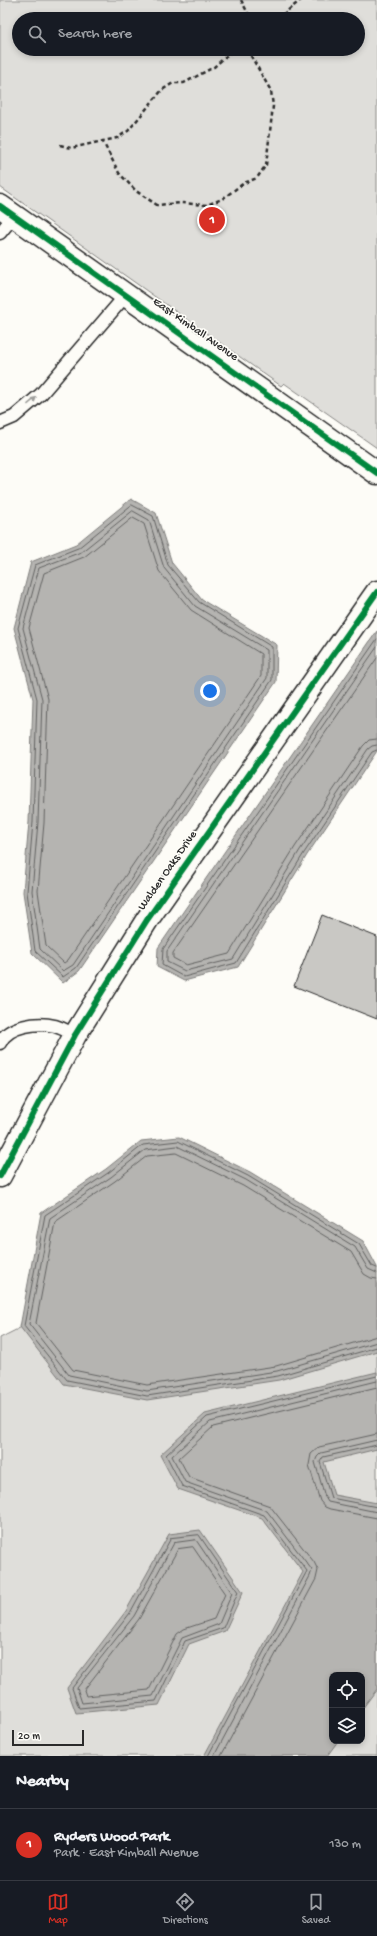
<!DOCTYPE html>
<html lang="en">
<head>
<meta charset="utf-8">
<style>
  body { margin:0; font-family:"Gochi Hand",sans-serif; background:#20242c; color:#f1f3f6 }
  .controls { position:absolute; right:12px; bottom:12px; display:grid; overflow:hidden; border-radius:8px; box-shadow:0 2px 6px #0003 }
  .controls button { width:36px; height:36px; display:grid; place-items:center; padding:0; border:0; border-bottom:1px solid #363941; background:#171b24; color:#f1f3f6; font:20px sans-serif }
  .scale { position:absolute; left:12px; bottom:10px; width:72px; box-sizing:border-box; padding-left:4px; border:2px solid #2b2b2b; border-top:0; font-size:11px; line-height:14px; white-space:nowrap; color:#2b2b2b; -webkit-text-stroke:3px #fdfcf7; paint-order:stroke }
  .you { position:absolute; left:210px; top:691px; width:14px; height:14px; margin:-10px; border:3px solid #fff; border-radius:50%; background:#1a73e8; box-shadow:0 0 0 6px #1a73e833 }
  .badge { display:grid; place-items:center; width:26px; height:26px; border-radius:50%; background:#d93025; color:#fff; font-size:13px; font-weight:700 }
  .pin { position:absolute; translate:-50% -50%; border:2px solid #fff; box-shadow:0 1px 4px #0006 }
  .list { margin:0; padding:0; list-style:none }
  h2 { display:flex; justify-content:space-between; align-items:center; height:52px; margin:0; padding:0 16px; font-size:17px }
  h2 small { font-size:13px; font-weight:400; color:#9ea1a6 }
  .list li { display:grid; grid-template-columns:26px 1fr auto; gap:12px; align-items:center; box-sizing:border-box; height:72px; padding:0 16px; border-top:1px solid #363941 }
  .list b { display:block; font-size:15px; white-space:nowrap }
  .list p { margin:0; font-size:13px; white-space:nowrap; color:#9ea1a6 }
  .list em { font-size:13px; font-style:normal; color:#9ea1a6 }
  .icon { flex:none; width:22px; height:22px; fill:none; stroke:currentColor; stroke-width:2; stroke-linecap:round; stroke-linejoin:round }
  .map { position:relative; flex:none; width:377px; height:1756px; overflow:hidden }
  .search { position:absolute; background:#171b24; box-shadow:0 2px 6px #0003; left:12px; right:12px; top:12px; height:44px; display:flex; align-items:center; gap:10px; box-sizing:border-box; padding:0 14px; border-radius:22px; color:#9ea1a6; font-size:15px }
  .sheet { height:124px; background:#171b24 }
  nav { display:flex; justify-content:space-around; align-items:center; box-sizing:border-box; height:56px; border-top:1px solid #363941; background:#171b24; font-size:11px; color:#9ea1a6 }
  nav a { display:grid; justify-items:center; gap:2px }
  nav .on { color:#d93025 }
  .map>svg:first-child { display:block }
  .green { fill:#dfdeda; stroke:#858482; fill-rule:evenodd }
  .water { fill:#b5b4b1; stroke:#7e7d7b }
  .lines { fill:none; stroke-linecap:round; stroke-linejoin:round }
  .shore { stroke:#626261; stroke-width:1 }
  .building { fill:#c9c8c4; stroke:#2b2b2b }
  .service-casing { stroke:#2b2b2b; stroke-width:15 }
  .minor-casing { stroke:#2b2b2b; stroke-width:25 }
  .tertiary-casing { stroke:#2b2b2b; stroke-width:25 }
  .path { stroke:#2b2b2b; stroke-width:2.5; stroke-dasharray:4 3; stroke-linecap:butt }
  .service { stroke:#fdfcf7; stroke-width:12 }
  .minor { stroke:#fdfcf7; stroke-width:22 }
  .tertiary { stroke:#fdfcf7; stroke-width:22 }
  .cycleway-casing { stroke:#fdfcf7; stroke-width:8 }
  .cycleway { stroke:#00873e; stroke-width:6 }
  .oneway { fill:#9e9e9b }
  .labels { text-anchor:middle; dominant-baseline:central; stroke-width:3.5; stroke-linejoin:round; paint-order:stroke }
  .street-label { font-size:12px; fill:#2b2b2b; stroke:#fdfcf7 }
</style>
</head>
<body>
<div class="map">
<svg width="377" height="1756" viewBox="0 0 377 1756">
  <rect width="100%" height="100%" fill="#fdfcf7"/>
  <filter id="ink" filterUnits="userSpaceOnUse"><feTurbulence type="fractalNoise" baseFrequency=".025" numOctaves="2"/><feDisplacementMap in="SourceGraphic" scale="8" xChannelSelector="R" yChannelSelector="G"/><feConvolveMatrix kernelMatrix="1 2 1 2 8 2 1 2 1" color-interpolation-filters="sRGB"/></filter>
  <g filter="url(#ink)">
    <path class="green" d="M0 0H377V448L284 383 281 386 0 187ZM19 19H358V49H19Z
      M257 1208 377 1281V1756H0V1338ZM332 1675H362V1741H332Z"/>
    <path class="water" d="M131 499 156 513 172 563 202 600 277 645 276 682 79 971 63 983 32 953 23 892 29 822 33 699 14 628 31 562 76 544Z
      M377 631V751L307 855 238 967 184 981 157 967 158 948Z
      M179 1137 250 1172 363 1241 377 1267V1351L279 1380 147 1400 64 1384 20 1327 41 1213 106 1169 141 1141Z
      M377 1372V1449L324 1462 334 1495 377 1503V1689L362 1709V1675H332V1741H338L327 1756H204L303 1572 262 1518 178 1489 160 1455 205 1414Z
      M200 1530 243 1592 225 1631 189 1644 159 1705 76 1713 67 1688 126 1611 169 1534Z"/>
    <g class="lines">
      <path class="shore" d="M132 505 153 516 168 565 199 602 272 647V680L76 968 63 977 35 951 27 892 33 822 37 699 18 628 35 565 78 548Z
        M133 511 149 520 164 568 195 606 267 650V678L73 965 63 971 40 949 32 891 38 822 42 699 23 628 39 568 81 552Z
        M133 518 144 524 159 571 191 610 261 654V676L68 960 64 963 46 946 38 891 44 823 48 699 29 628 44 573 84 557Z
        M377 639 163 949 162 965 184 977 236 963 304 853 372 752 377 750
        M377 647 167 951V962L185 971 233 959 300 850 368 749 372 746 377 745
        M377 658 173 953V958L186 965 229 954 295 847 363 746 369 740 377 739
        M377 1268 372 1266 359 1244 248 1176 178 1141 143 1145 108 1173 45 1215 24 1326 67 1380 147 1396 278 1376 377 1347
        M377 1273 368 1269 355 1247 246 1180 177 1146 145 1150 111 1177 50 1218 29 1324 69 1375 147 1391 277 1371 377 1342
        M377 1279 371 1278 364 1274 351 1252 243 1186 176 1153 147 1156 115 1181 55 1222 36 1323 73 1370 147 1385 276 1366 377 1336
        M377 1434 319 1447 311 1454 309 1465 320 1501 325 1507 330 1509 377 1518
        M377 1440 321 1453 317 1457 315 1462 325 1497 328 1502 377 1512
        M377 1445 323 1457 320 1462 331 1498 377 1507
        M199 1535 238 1592 223 1628 185 1641 156 1701 79 1708 72 1688 130 1613 171 1538Z
        M196 1540 232 1593 219 1624 182 1638 153 1696 82 1703 77 1688 134 1616 174 1543Z
        M193 1547 225 1594 214 1619 184 1629 177 1634 149 1690 86 1696 84 1690 139 1619 178 1549Z
        M208 1756 307 1571 264 1515 182 1486 166 1455 207 1417 377 1376
        M214 1756 310 1576 312 1570 267 1511 185 1482 172 1456 210 1422 377 1381
        M221 1756 316 1579 318 1570 314 1562 270 1506 189 1477 179 1458 213 1427 377 1387"/>
    </g>
    <path class="building" d="M322 915 377 937V1019L294 986Z"/>
    <g class="lines">
      <g class="service-casing">
        <path id="service" d="M0 233 14 216
          M0 423 14 417 41 394 126 295
          M0 1043C8 1025 38 1022 55 1026 62 1028 69 1032 75 1035"/>
      </g>
      <g class="minor-casing">
        <path id="minor" d="M0 1176 75 1035 147 920 377 592"/>
      </g>
      <g class="tertiary-casing">
        <path id="tertiary" d="M0 206 377 473"/>
      </g>
      <path class="path" d="M241 0 251 19
        M277 19 301 0
        M102 140 119 173 136 191 157 205 181 203 207 205 222 199 244 183 257 178 266 165 273 106 271 91 247 49
        M60 145 71 148 117 138 128 131 162 90 173 83H184L214 67 234 49"/>
      <use href="#service" class="service"/>
      <use href="#minor" class="minor"/>
      <use href="#tertiary" class="tertiary"/>
      <g class="cycleway-casing">
        <path id="cycleway" d="M0 206 377 473
          M0 1176 75 1035 147 920 377 592"/>
      </g>
      <use href="#cycleway" class="cycleway"/>
    </g>
    <defs><path id="oneway-solid" d="M-6-.8H1V-3.2L6.5 0L1 3.2V.8H-6Z"/></defs>
    <use class="oneway" href="#oneway-solid" transform="translate(32 401) rotate(-40)"/>
  </g>
  <g class="labels">
    <g class="street-label">
      <text transform="translate(195 330) rotate(35)">East Kimball Avenue</text>
      <text transform="translate(168 871) rotate(-55)">Walden Oaks Drive</text>
    </g>
  </g>
</svg>
<div class="controls">
<button><svg class="icon" aria-label="locate" viewBox="0 0 24 24"><circle cx="12" cy="12" r="6"/><path d="M12 2v4M12 18v4M2 12h4M18 12h4"/></svg></button>
<button><svg class="icon" aria-label="layers" viewBox="0 0 24 24"><path d="M12 4l9 5-9 5-9-5zM3 14l9 5 9-5"/></svg></button>
</div>
<div class="scale">20 m</div>
<div class="you"></div>
<div class="pin badge" style="left:212px;top:220px">1</div>
<div class="search"><svg class="icon" aria-label="search" viewBox="0 0 24 24"><circle cx="10" cy="10" r="6"/><path d="M15 15l6 6"/></svg>Search here</div>
</div>
<section class="sheet">
<h2>Nearby<small></small></h2>
<ul class="list">
<li><span class="badge">1</span><div><b>Ryders Wood Park</b><p>Park · East Kimball Avenue</p></div><em>130 m</em></li>
</ul>
</section>
<nav>
<a class="on"><svg class="icon" aria-label="map" viewBox="0 0 24 24"><path d="M3 6l6-2 6 2 6-2v14l-6 2-6-2-6 2zM9 4v14M15 6v14"/></svg>Map</a>
<a><svg class="icon" aria-label="directions" viewBox="0 0 24 24"><path d="M12 3l9 9-9 9-9-9zM9 14v-3h6M13 9l2 2-2 2"/></svg>Directions</a>
<a><svg class="icon" aria-label="saved" viewBox="0 0 24 24"><path d="M7 4h10v16l-5-4-5 4z"/></svg>Saved</a>
</nav>
</body>
</html>
